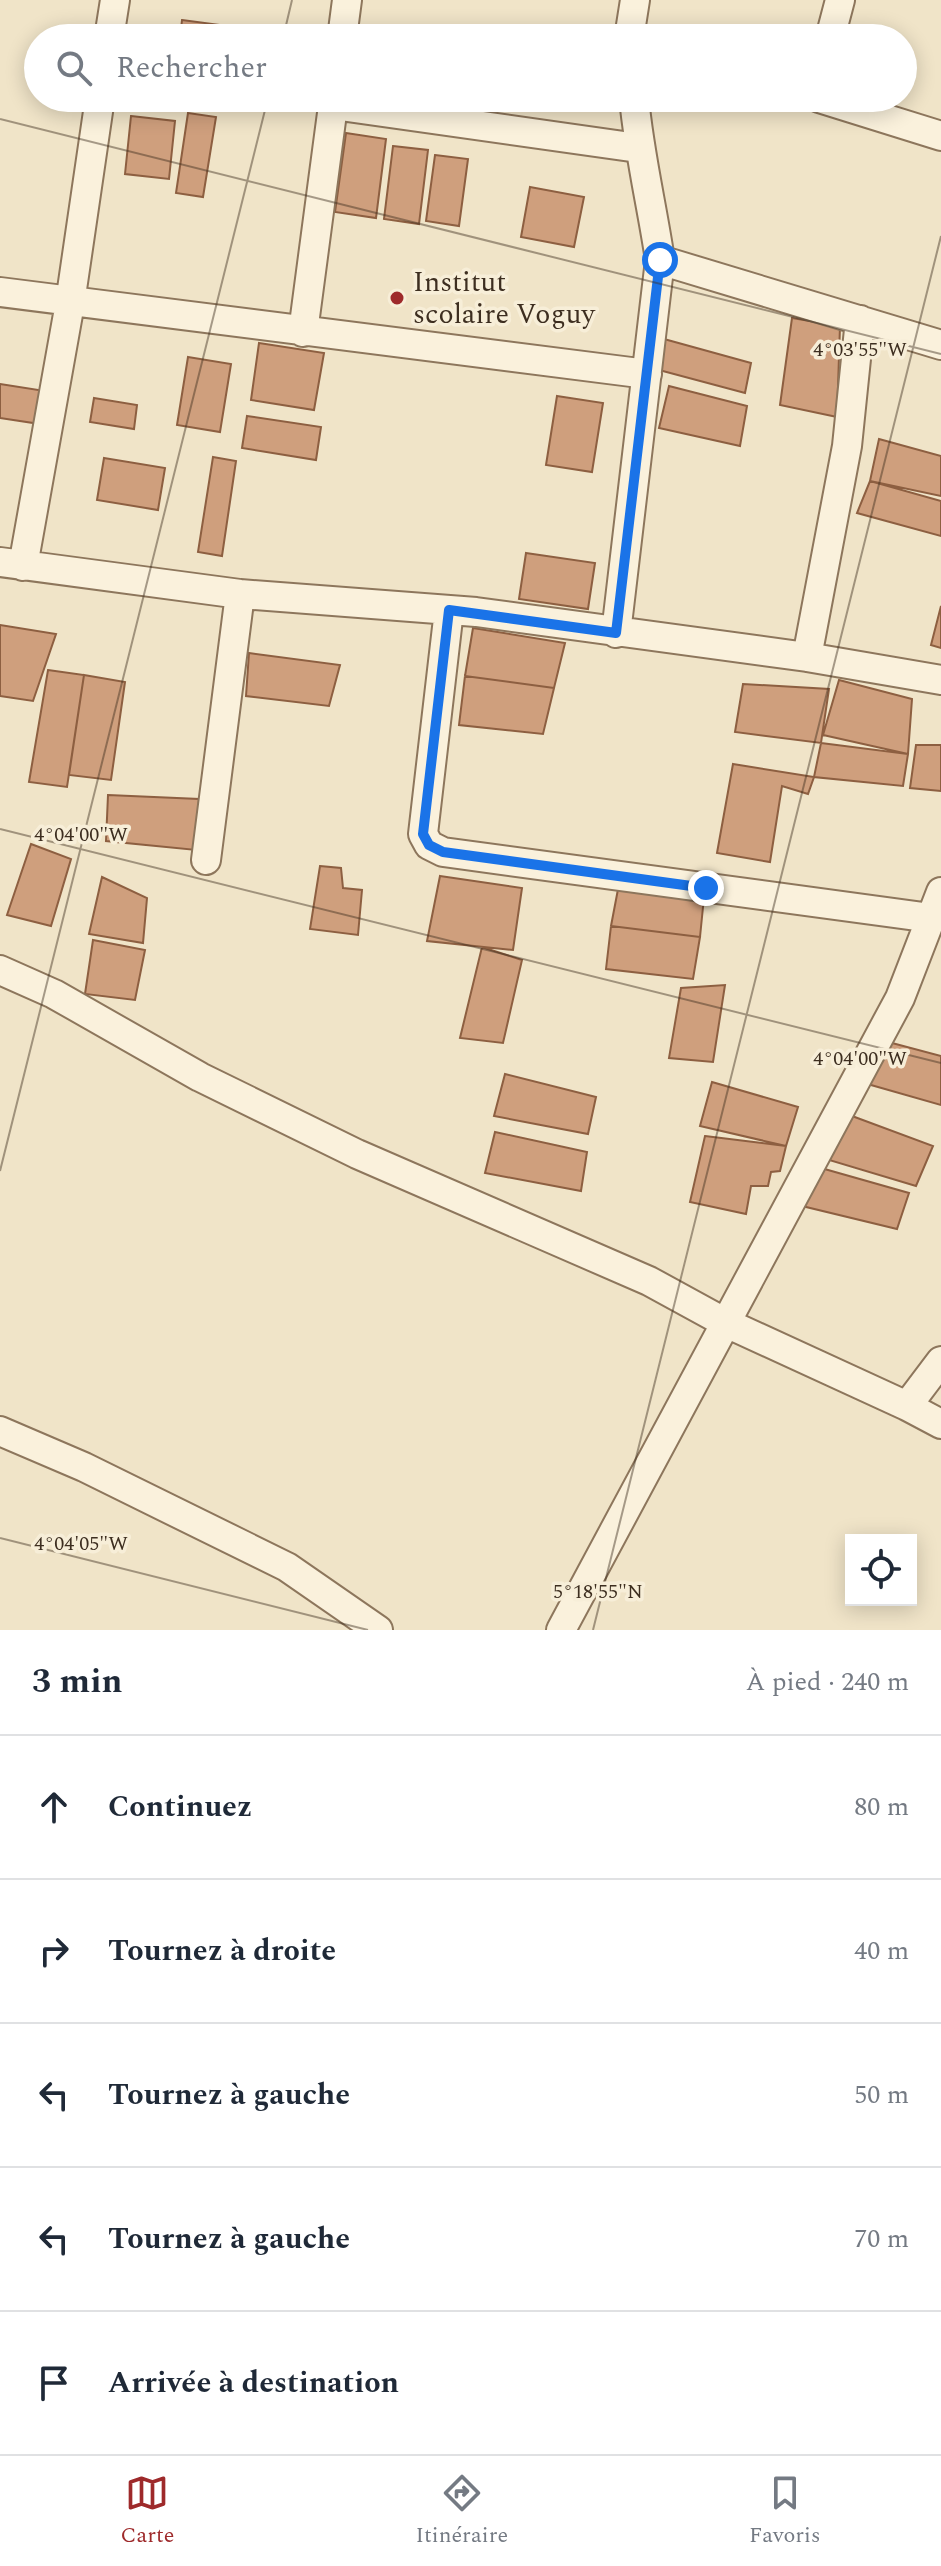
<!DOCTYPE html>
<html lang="fr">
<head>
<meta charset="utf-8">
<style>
  body { margin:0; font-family:Spectral,serif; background:#f2f2f3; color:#1f2937 }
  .controls { position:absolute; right:24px; bottom:24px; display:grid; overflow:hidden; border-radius:0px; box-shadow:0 4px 20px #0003 }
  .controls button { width:72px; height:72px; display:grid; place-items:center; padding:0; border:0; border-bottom:2px solid #e0e1e3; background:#fff; color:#1f2937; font:40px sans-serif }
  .stop { position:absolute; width:24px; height:24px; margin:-18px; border:6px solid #1a73e8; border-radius:50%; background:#fff }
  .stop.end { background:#1a73e8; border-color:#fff; box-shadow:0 2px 8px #0008 }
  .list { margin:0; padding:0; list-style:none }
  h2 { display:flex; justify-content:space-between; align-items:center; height:104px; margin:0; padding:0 32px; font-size:34px }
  h2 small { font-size:26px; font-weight:400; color:#747a83 }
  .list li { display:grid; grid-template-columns:52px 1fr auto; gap:24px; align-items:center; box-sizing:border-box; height:144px; padding:0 32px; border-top:2px solid #e0e1e3 }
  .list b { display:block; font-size:30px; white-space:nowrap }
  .list em { font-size:26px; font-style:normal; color:#747a83 }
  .icon { flex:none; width:44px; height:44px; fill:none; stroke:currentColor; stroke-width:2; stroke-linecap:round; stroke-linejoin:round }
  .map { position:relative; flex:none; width:941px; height:1630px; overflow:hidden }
  .search { position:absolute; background:#fff; box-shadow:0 4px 20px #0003; left:24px; right:24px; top:24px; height:88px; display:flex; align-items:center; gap:20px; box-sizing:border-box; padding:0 28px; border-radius:44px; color:#747a83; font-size:30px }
  .sheet { height:824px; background:#fff }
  nav { display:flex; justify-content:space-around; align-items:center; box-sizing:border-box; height:112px; border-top:2px solid #e0e1e3; background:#fff; font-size:22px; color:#747a83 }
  nav a { display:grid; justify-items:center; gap:4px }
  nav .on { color:#9e2a2b }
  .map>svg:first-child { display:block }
  .building { fill:#cf9f7d; stroke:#8d5f41; stroke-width:2 }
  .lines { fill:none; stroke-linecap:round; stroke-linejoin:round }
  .minor-casing { stroke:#8d765c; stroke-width:32 }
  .minor { stroke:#faf1dc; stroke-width:28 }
  .route { stroke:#1a73e8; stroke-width:10 }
  .ticks { fill:none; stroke:#3d2e20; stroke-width:2; stroke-opacity:0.45 }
  .poi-dot { fill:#9e2a2b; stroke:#f7eed8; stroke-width:3 }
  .labels { text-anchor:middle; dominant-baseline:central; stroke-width:7; stroke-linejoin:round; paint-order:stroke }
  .poi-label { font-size:28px; fill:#3d2e20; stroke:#f7eed8; text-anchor:start }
  .ticks-label { font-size:20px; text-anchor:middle; fill:#3d2e20; stroke:#f7eed8; stroke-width:7; stroke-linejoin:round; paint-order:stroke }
</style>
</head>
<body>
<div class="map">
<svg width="941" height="1630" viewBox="0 0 941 1630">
  <rect width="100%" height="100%" fill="#f0e4c8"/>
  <path class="building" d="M182 20 228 26 227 38H180Z
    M188 113 216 117 203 197 176 193Z
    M131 116 175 121 169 179 125 174Z
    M346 133 386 139 376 218 335 212Z
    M393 146 428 150 419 224 384 219Z
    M435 155 468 159 459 226 426 221Z
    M530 187 584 197 574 247 521 237Z
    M792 318 840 326 837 417 780 405Z
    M664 339 751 363 745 393 659 370Z
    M259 343 324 353 314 410 251 400Z
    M188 357 231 364 220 432 177 425Z
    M0 384 45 391 40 424 0 418Z
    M669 386 747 406 740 446 659 428Z
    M557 396 603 403 592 472 546 465Z
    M94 398 137 405 134 429 90 422Z
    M247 416 321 427 316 460 242 448Z
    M879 439 941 456V496L870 481Z
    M213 457 236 461 222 556 198 552Z
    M104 458 165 468 158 510 97 500Z
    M870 481 941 501V536L857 513Z
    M526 553 595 563 588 609 519 599Z
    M941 606V648L931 645Z
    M0 625 56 634 33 701 0 696Z
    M473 628 565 643 554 688 465 676Z
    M249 653 340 665 329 706 246 696Z
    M48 670 84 675 67 787 29 782Z
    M84 675 125 682 111 780 69 775Z
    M465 676 554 688 543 734 459 725Z
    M839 680 912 699 908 754 823 735Z
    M743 684 829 689 821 743 735 732Z
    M821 743 908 754 903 786 814 777Z
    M916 745H941V791L910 788Z
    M733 764 814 777 808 794 782 786 770 862 717 853Z
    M108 795 199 799 196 850 106 841Z
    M31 844 71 859 51 926 7 915Z
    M320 866 341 868 343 888 362 890 358 935 310 929Z
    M440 876 522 888 513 950 427 941Z
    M102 877 147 898 143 943 89 934Z
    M619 884 704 897 700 937 611 926Z
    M611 926 700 937 693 979 606 969Z
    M93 940 145 950 135 1000 85 994Z
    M482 947 522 960 503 1043 460 1038Z
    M725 985 713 1062 669 1058 681 988Z
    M877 1039 941 1056V1105L864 1083Z
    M505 1074 596 1097 588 1134 494 1116Z
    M712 1082 798 1107 786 1146 700 1126Z
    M852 1116 933 1146 916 1186 829 1160Z
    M495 1132 587 1152 581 1191 485 1173Z
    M705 1136 786 1146 780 1171 771 1172 768 1186H751L746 1214 690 1202Z
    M821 1168 909 1193 897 1229 802 1206Z"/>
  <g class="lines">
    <g class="minor-casing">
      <path id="minor" d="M109 38 115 0
        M342 38 347 0
        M629 38 635 0
        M830 38 840 0
        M819 98 941 136
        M333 105 638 148
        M660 260 941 345
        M0 292 647 374
        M303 332 334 98
        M0 562 240 594 476 612 807 657 941 680
        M23 566 70 303 100 98
        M449 610 423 834 429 845 443 852 931 918
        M616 633 660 260C652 206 639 153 634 98
        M807 657 847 446 860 320
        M206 860 240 594
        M0 970 54 994 200 1077 357 1154 649 1281 724 1322 907 1406 941 1361
        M907 1406 941 1424
        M0 1431 84 1467 287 1567 378 1630
        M561 1630 900 998 941 892"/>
    </g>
    <use href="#minor" class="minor"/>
  </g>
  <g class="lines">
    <path class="route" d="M660 260 616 633 449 610 423 834 429 845 443 852 706 888"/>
  </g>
  <path class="ticks" d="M283 38 292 0M0 119 941 354M0 829 941 1063M0 1171 268 98M0 1538 368 1630M593 1630 941 236"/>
  <circle class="poi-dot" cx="397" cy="298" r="8"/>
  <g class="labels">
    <g class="poi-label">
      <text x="413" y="282">Institut<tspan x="413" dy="32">scolaire Voguy</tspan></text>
    </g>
  </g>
  <g class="ticks-label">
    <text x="860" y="356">4°03'55"W</text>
    <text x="81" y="841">4°04'00"W</text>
    <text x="860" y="1065">4°04'00"W</text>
    <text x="81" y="1550">4°04'05"W</text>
    <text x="598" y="1598">5°18'55"N</text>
  </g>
</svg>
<div class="controls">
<button><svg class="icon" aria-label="locate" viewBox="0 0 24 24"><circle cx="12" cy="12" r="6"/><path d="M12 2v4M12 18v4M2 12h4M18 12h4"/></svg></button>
</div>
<div class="stop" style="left:660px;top:260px"></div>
<div class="stop end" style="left:706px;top:888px"></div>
<div class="search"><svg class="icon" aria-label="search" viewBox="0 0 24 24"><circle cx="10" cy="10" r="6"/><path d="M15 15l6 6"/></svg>Rechercher</div>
</div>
<section class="sheet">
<h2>3 min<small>À pied · 240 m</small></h2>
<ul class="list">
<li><svg class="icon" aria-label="ahead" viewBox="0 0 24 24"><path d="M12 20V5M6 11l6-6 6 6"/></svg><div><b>Continuez</b></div><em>80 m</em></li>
<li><svg class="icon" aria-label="right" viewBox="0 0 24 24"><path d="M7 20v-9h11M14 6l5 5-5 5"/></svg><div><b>Tournez à droite</b></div><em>40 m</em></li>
<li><svg class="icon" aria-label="left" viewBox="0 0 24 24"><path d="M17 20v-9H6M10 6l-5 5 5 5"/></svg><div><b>Tournez à gauche</b></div><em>50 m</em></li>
<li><svg class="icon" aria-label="left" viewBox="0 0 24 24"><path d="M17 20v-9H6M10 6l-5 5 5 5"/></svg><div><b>Tournez à gauche</b></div><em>70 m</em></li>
<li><svg class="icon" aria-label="arrive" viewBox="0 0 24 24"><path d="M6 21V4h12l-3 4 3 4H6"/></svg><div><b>Arrivée à destination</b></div></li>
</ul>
</section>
<nav>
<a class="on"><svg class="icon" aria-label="map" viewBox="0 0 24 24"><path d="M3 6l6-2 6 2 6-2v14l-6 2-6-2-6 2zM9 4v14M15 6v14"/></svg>Carte</a>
<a><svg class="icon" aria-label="directions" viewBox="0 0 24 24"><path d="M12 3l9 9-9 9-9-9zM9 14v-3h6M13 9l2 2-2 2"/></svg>Itinéraire</a>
<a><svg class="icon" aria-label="saved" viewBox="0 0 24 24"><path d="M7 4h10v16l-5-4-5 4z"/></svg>Favoris</a>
</nav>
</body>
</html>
